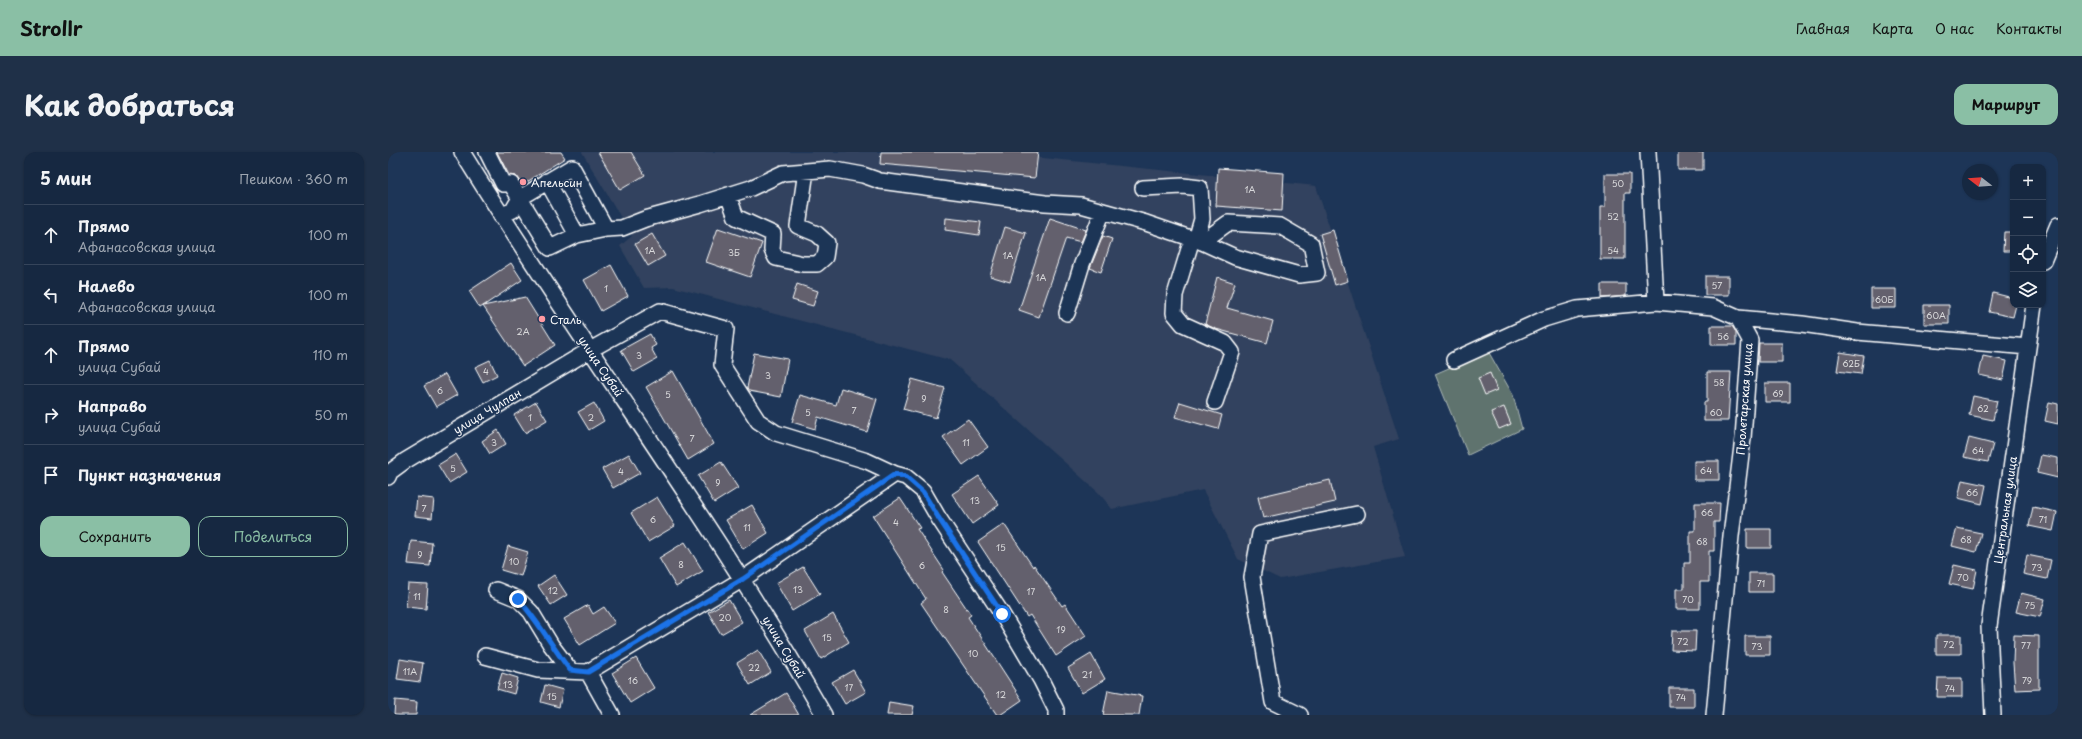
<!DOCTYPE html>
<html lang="ru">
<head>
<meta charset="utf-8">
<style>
  body { margin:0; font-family:"Playpen Sans",sans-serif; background:#1f3048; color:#f1f3f6 }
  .controls { position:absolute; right:12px; top:12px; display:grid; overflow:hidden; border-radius:8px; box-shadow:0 1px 3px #0004 }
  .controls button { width:36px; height:36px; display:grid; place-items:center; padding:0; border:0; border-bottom:1px solid #35445a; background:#162841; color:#f1f3f6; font:20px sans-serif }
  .compass { position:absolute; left:1574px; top:12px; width:36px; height:36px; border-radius:50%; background:#162841; box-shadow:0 1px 3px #0004; rotate:287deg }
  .stop { position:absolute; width:12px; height:12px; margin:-9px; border:3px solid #1a73e8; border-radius:50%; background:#fff }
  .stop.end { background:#1a73e8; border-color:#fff; box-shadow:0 1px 4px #0008 }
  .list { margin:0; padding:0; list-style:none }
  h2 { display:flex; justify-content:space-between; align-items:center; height:52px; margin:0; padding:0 16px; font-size:17px }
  h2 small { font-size:13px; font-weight:400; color:#9ea6b1 }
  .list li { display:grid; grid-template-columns:26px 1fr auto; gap:12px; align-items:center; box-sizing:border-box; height:60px; padding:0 16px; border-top:1px solid #35445a }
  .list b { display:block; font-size:15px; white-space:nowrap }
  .list p { margin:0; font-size:13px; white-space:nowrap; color:#9ea6b1 }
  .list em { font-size:13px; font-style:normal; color:#9ea6b1 }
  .actions { display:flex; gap:8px; padding:12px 16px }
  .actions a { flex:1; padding:9px 0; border:1px solid #8abfa5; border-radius:12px; text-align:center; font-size:14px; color:#8abfa5 }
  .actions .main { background:#8abfa5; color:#111 }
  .icon { flex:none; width:22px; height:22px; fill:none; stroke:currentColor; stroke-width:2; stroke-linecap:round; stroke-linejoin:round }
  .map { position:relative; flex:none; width:1670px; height:563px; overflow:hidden; border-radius:12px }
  header { display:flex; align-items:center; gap:24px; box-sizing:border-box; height:56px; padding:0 20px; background:#8abfa5; color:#111 }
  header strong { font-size:19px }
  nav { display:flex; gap:22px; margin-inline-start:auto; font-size:14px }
  .intro { display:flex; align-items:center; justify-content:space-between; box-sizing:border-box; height:96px; padding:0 24px }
  h1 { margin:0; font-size:28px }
  .button { padding:10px 18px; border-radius:12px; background:#8abfa5; color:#111; font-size:14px; font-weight:700 }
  main { display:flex; gap:24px; padding:0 24px }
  aside { flex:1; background:#162841; border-radius:12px; box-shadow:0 1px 3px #0004 }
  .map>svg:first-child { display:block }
  .built { fill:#32425e }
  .green { fill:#5e736e; stroke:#aeb9b6 }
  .building { fill:#63616d; stroke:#fff }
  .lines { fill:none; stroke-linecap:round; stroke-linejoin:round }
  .minor-casing { stroke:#fff; stroke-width:18 }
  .minor { stroke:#1d3557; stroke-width:15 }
  .route { stroke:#1a73e8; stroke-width:5 }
  .poi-dot { fill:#ff9aa2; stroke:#1d3557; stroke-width:1.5 }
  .labels { text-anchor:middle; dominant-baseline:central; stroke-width:3; stroke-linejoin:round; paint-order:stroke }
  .number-label { font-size:9px; fill:#d8d8da }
  .poi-label { font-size:11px; fill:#fff; stroke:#1d3557; text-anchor:start }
  .street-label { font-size:11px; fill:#fff; stroke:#1d3557 }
</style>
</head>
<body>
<header>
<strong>Strollr</strong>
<nav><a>Главная</a><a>Карта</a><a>О нас</a><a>Контакты</a></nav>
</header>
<div class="intro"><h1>Как добраться</h1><a class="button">Маршрут</a></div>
<main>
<aside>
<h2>5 мин<small>Пешком · 360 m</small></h2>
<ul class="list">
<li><svg class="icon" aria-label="ahead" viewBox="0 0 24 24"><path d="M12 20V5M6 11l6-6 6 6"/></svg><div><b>Прямо</b><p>Афанасовская улица</p></div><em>100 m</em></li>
<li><svg class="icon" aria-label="left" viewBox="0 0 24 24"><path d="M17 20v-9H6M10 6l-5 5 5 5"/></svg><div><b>Налево</b><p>Афанасовская улица</p></div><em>100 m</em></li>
<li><svg class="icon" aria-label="ahead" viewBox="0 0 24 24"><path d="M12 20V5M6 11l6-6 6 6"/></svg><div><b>Прямо</b><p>улица Субай</p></div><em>110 m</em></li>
<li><svg class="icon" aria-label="right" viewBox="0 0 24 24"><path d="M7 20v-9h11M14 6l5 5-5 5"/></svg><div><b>Направо</b><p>улица Субай</p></div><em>50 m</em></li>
<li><svg class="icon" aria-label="arrive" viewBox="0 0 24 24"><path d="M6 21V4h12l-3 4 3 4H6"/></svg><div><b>Пункт назначения</b></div></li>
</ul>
<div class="actions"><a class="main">Сохранить</a><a>Поделиться</a></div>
</aside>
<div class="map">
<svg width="1670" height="563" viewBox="0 0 1670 563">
  <rect width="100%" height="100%" fill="#1d3557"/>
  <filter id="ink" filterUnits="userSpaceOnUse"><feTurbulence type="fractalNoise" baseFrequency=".025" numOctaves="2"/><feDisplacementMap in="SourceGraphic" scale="8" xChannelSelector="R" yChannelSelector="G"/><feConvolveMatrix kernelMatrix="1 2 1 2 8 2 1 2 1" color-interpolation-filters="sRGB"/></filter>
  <g filter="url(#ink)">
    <path class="built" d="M194 0H596L928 34 1011 287 985 295 1017 405 892 427 850 407 815 338 724 357 711 341 562 208 285 135 256 136 232 94 244 84Z"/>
    <path class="green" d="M1100 199 1125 243 1134 277 1080 303 1047 222Z"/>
    <path class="building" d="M109 0H173L177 6 134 33 128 24 121 23Z
      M210 0H243L257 23 232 38Z
      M493 0H650L647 26 492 12Z
      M1290 0H1315V18H1290Z
      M830 16 896 21 894 59 828 54Z
      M1217 22H1242V41H1237V107H1212V55H1217Z
      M558 66 593 70 591 83 557 78Z
      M662 66 698 78 693 90 678 86 651 165 631 158Z
      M617 75 638 81 622 130 602 124Z
      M330 76 374 91 362 125 318 110Z
      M945 78 960 129 947 133 932 82Z
      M1616 80H1625V99H1615Z
      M264 82 277 104 260 114 247 92Z
      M715 84 724 87 713 120 702 116Z
      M123 111 134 128 95 154 137 145 167 193 135 214 95 154 92 156 81 139Z
      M223 113 240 144 213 159 196 128Z
      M1317 124H1341V143H1317Z
      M829 125 847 131 839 156 885 169 879 191 828 177 817 172Z
      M409 132 430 139 425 154 404 148Z
      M1214 132H1238V144L1214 146Z
      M1483 137H1508V156H1483Z
      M1605 141 1625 146V153H1628L1625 165 1601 160Z
      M1536 153H1561V172H1536Z
      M1323 174H1344L1348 180V193H1323Z
      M262 182 268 193 263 196 269 207 246 220 233 198Z
      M1371 191H1394V210H1370Z
      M1452 200 1476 204 1473 222 1449 219Z
      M366 201 400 207 393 245 361 239 359 236Z
      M1595 204 1619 209 1615 228 1591 223Z
      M102 208 109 223 95 230 87 215Z
      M285 219 326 292 300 308 258 235Z
      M1319 220H1343L1340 269H1316V250H1319Z
      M1102 221 1109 238 1097 243 1090 226Z
      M57 222 69 243 48 255 36 234Z
      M524 227 557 236 548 266 515 257Z
      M1377 231H1402V250H1377Z
      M453 236 489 247 479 280 430 265 427 277 404 270 412 243 448 253Z
      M1585 244 1609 249 1605 268 1581 263Z
      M148 250 159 268 137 281 126 263Z
      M792 250 834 263 830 277 787 265Z
      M1661 250 1670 252V272L1657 269Z
      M206 251 216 269 201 278 190 260Z
      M1116 255 1123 272 1111 277 1103 260Z
      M580 267 600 295 575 313 555 285Z
      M110 278 118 292 102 302 94 289Z
      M1581 286 1605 292 1600 310 1576 305Z
      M68 302 79 320 61 331 50 313Z
      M241 302 252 321 225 336 214 317Z
      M1653 303 1670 306V326L1649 321Z
      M1306 309H1331V328H1306Z
      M333 310 350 336 326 351 310 324Z
      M591 324 611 353 584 372 564 342Z
      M942 328 947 350 875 366 870 345Z
      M1574 328 1598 333 1594 352 1570 346Z
      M29 345 46 347 44 366 27 364Z
      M269 345 287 374 260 390 243 361Z
      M512 346 532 376 529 377 556 418 554 420 583 463 580 465 634 548 612 563H609L533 451 538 447 485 364Z
      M1307 351H1332L1331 370H1326V399H1321V430H1312V457H1288V437H1296V411H1302V379H1307Z
      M364 353 380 381 355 397 338 368Z
      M1645 355 1669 360 1665 379 1641 374Z
      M616 372 645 415 646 413 674 454 677 452 698 484 668 504 642 463 639 465 590 390Z
      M1569 376 1593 381 1588 400 1564 394Z
      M1359 377H1383V396H1359Z
      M23 389 44 391 42 414 20 412Z
      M297 390 315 419 288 435 271 406Z
      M120 394 140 400 133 424 113 418Z
      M1639 403 1663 408 1659 427 1635 422Z
      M1566 413 1589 418 1585 437 1561 432Z
      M415 415 432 442 404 459 388 431Z
      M1361 421H1385V440H1361Z
      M166 423 179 443 163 453 150 434Z
      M20 432 40 433 38 457 18 455Z
      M1633 441 1657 447 1652 465 1628 460Z
      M341 448 354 470 333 482 320 460Z
      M200 453 205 462 216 455 227 471 192 493 176 467Z
      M445 462 461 490 433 507 417 479Z
      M1284 479H1308L1307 499 1283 498Z
      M1548 483H1573V502H1548Z
      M1626 483 1651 484V537L1627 538 1625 511Z
      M1357 484H1382V503H1357Z
      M370 498 383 520 362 533 349 511Z
      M703 502 717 527 694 541 680 516Z
      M248 506 266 536 242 551 224 521Z
      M12 507 35 511 32 530 9 527Z
      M465 518 478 540 457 552 444 530Z
      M114 521 130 526 126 542 109 537Z
      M1550 526H1574V545H1549Z
      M157 533 175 538 171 555 153 550Z
      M1281 536H1306V555H1281Z
      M720 538 754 544 751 563H715Z
      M398 541 411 563H362Z
      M7 548 29 550 28 563H6Z
      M501 550 526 554 524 563H499Z"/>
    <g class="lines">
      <g class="minor-casing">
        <path id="minor" d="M74 0C191 191 325 369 436 563
          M99 0 115 32H123L162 96 189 83 218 77 184 15 132 46 125 58 113 64
          M1260 0 1268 150 1325 155 1350 166 1362 188 1355 286 1343 384 1326 563
          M159 29 189 83
          M755 36 795 34 812 36 814 67 808 88
          M340 43 348 65 385 82 384 98 388 106 415 112H429L437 105 439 91 429 82 410 74 418 19
          M218 77 234 76 257 67 312 52 363 36 395 21 442 17 475 23 492 29 657 51 693 53 758 71 814 90 847 105 911 123 929 121 923 92 892 74 840 71 814 90
          M804 87 787 143 786 161 795 172 837 191 844 200 827 250
          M1655 109 1670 73
          M679 161 694 112 715 59
          M1350 166 1414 172 1469 180 1640 195
          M1066 208 1156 167 1189 157 1268 150
          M507 322 518 325 535 339 550 365 614 462 653 528 668 558V563
          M0 325 2 320 17 309 202 198 272 159 338 177 334 213 370 269 388 281 479 309 507 322 355 427 200 520 150 518 97 504
          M108 438 130 447 143 460 163 493 182 518
          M200 520 224 563
          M912 563 885 550 864 425 872 382 969 362
          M1605 563 1601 474 1646 153"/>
      </g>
      <use href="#minor" class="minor"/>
    </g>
  </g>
  <g class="lines" filter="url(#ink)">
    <path class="route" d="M130 447C150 468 164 495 182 518L200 520 355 427 507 322 518 325 535 340 550 365 614 462"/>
  </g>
  <g class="poi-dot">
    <circle cx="135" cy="30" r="4"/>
    <circle cx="154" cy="167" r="4"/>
  </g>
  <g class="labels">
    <g class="number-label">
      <text x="1230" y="31">50</text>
      <text x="862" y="37">1А</text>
      <text x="1225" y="64">52</text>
      <text x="262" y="98">1А</text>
      <text x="1225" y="98">54</text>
      <text x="346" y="100">3Б</text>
      <text x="620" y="103">1А</text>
      <text x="653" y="125">1А</text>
      <text x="1329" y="133">57</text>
      <text x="218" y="136">1</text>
      <text x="1496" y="147">60Б</text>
      <text x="1548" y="163">60А</text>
      <text x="135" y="179">2А</text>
      <text x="1335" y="184">56</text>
      <text x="251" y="203">3</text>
      <text x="1463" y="211">62Б</text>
      <text x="98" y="219">4</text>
      <text x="380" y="223">3</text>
      <text x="1331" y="230">58</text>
      <text x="52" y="238">6</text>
      <text x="1390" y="241">69</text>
      <text x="280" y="242">5</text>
      <text x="536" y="246">9</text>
      <text x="1595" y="256">62</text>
      <text x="466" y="258">7</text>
      <text x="420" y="260">5</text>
      <text x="1328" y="260">60</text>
      <text x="142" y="265">1</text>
      <text x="203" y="265">2</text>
      <text x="304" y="286">7</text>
      <text x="106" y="290">3</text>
      <text x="578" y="290">11</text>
      <text x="1590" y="298">64</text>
      <text x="65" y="316">5</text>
      <text x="1318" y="318">64</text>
      <text x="233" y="319">4</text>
      <text x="330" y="330">9</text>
      <text x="1584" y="340">66</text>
      <text x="587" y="348">13</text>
      <text x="36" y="356">7</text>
      <text x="1319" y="360">66</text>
      <text x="265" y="367">6</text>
      <text x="1655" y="367">71</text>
      <text x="508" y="370">4</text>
      <text x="359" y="375">11</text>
      <text x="1578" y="387">68</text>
      <text x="1314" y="389">68</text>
      <text x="613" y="395">15</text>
      <text x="32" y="402">9</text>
      <text x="126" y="409">10</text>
      <text x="293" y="412">8</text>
      <text x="534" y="413">6</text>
      <text x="1649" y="415">73</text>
      <text x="1575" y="425">70</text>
      <text x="1373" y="431">71</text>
      <text x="410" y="437">13</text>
      <text x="165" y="438">12</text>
      <text x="643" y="439">17</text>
      <text x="29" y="444">11</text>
      <text x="1300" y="447">70</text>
      <text x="1642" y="453">75</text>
      <text x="558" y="457">8</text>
      <text x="337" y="465">20</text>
      <text x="673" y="477">19</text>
      <text x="439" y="485">15</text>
      <text x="1295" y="489">72</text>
      <text x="1561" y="492">72</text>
      <text x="1638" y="493">77</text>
      <text x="1369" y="494">73</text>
      <text x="585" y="501">10</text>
      <text x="366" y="515">22</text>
      <text x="22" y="519">11А</text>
      <text x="699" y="522">21</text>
      <text x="245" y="528">16</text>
      <text x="1639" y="528">79</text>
      <text x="120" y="532">13</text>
      <text x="461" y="535">17</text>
      <text x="1562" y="536">74</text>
      <text x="613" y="542">12</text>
      <text x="164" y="544">15</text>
      <text x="1293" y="545">74</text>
    </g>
    <g class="poi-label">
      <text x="143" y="30">Апельсин</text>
      <text x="162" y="167">Сталь</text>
    </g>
    <g class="street-label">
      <text transform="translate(213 214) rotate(56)">улица Субай</text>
      <text transform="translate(1356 247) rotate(-86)">Пролетарская улица</text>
      <text transform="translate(99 259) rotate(-31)">улица Чулпан</text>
      <text transform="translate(1617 358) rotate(-82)">Центральная улица</text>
      <text transform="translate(396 495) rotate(59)">улица Субай</text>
    </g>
  </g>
</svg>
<div class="controls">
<button>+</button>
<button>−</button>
<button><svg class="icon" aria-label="locate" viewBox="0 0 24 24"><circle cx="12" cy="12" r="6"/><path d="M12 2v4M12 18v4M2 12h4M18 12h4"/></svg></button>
<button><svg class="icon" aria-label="layers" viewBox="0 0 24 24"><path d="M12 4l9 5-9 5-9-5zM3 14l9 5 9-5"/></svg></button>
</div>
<svg class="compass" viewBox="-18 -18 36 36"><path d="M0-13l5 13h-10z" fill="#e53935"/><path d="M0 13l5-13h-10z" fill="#9ea6b1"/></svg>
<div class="stop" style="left:614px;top:462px"></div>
<div class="stop end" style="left:130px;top:447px"></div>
</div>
</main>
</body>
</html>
